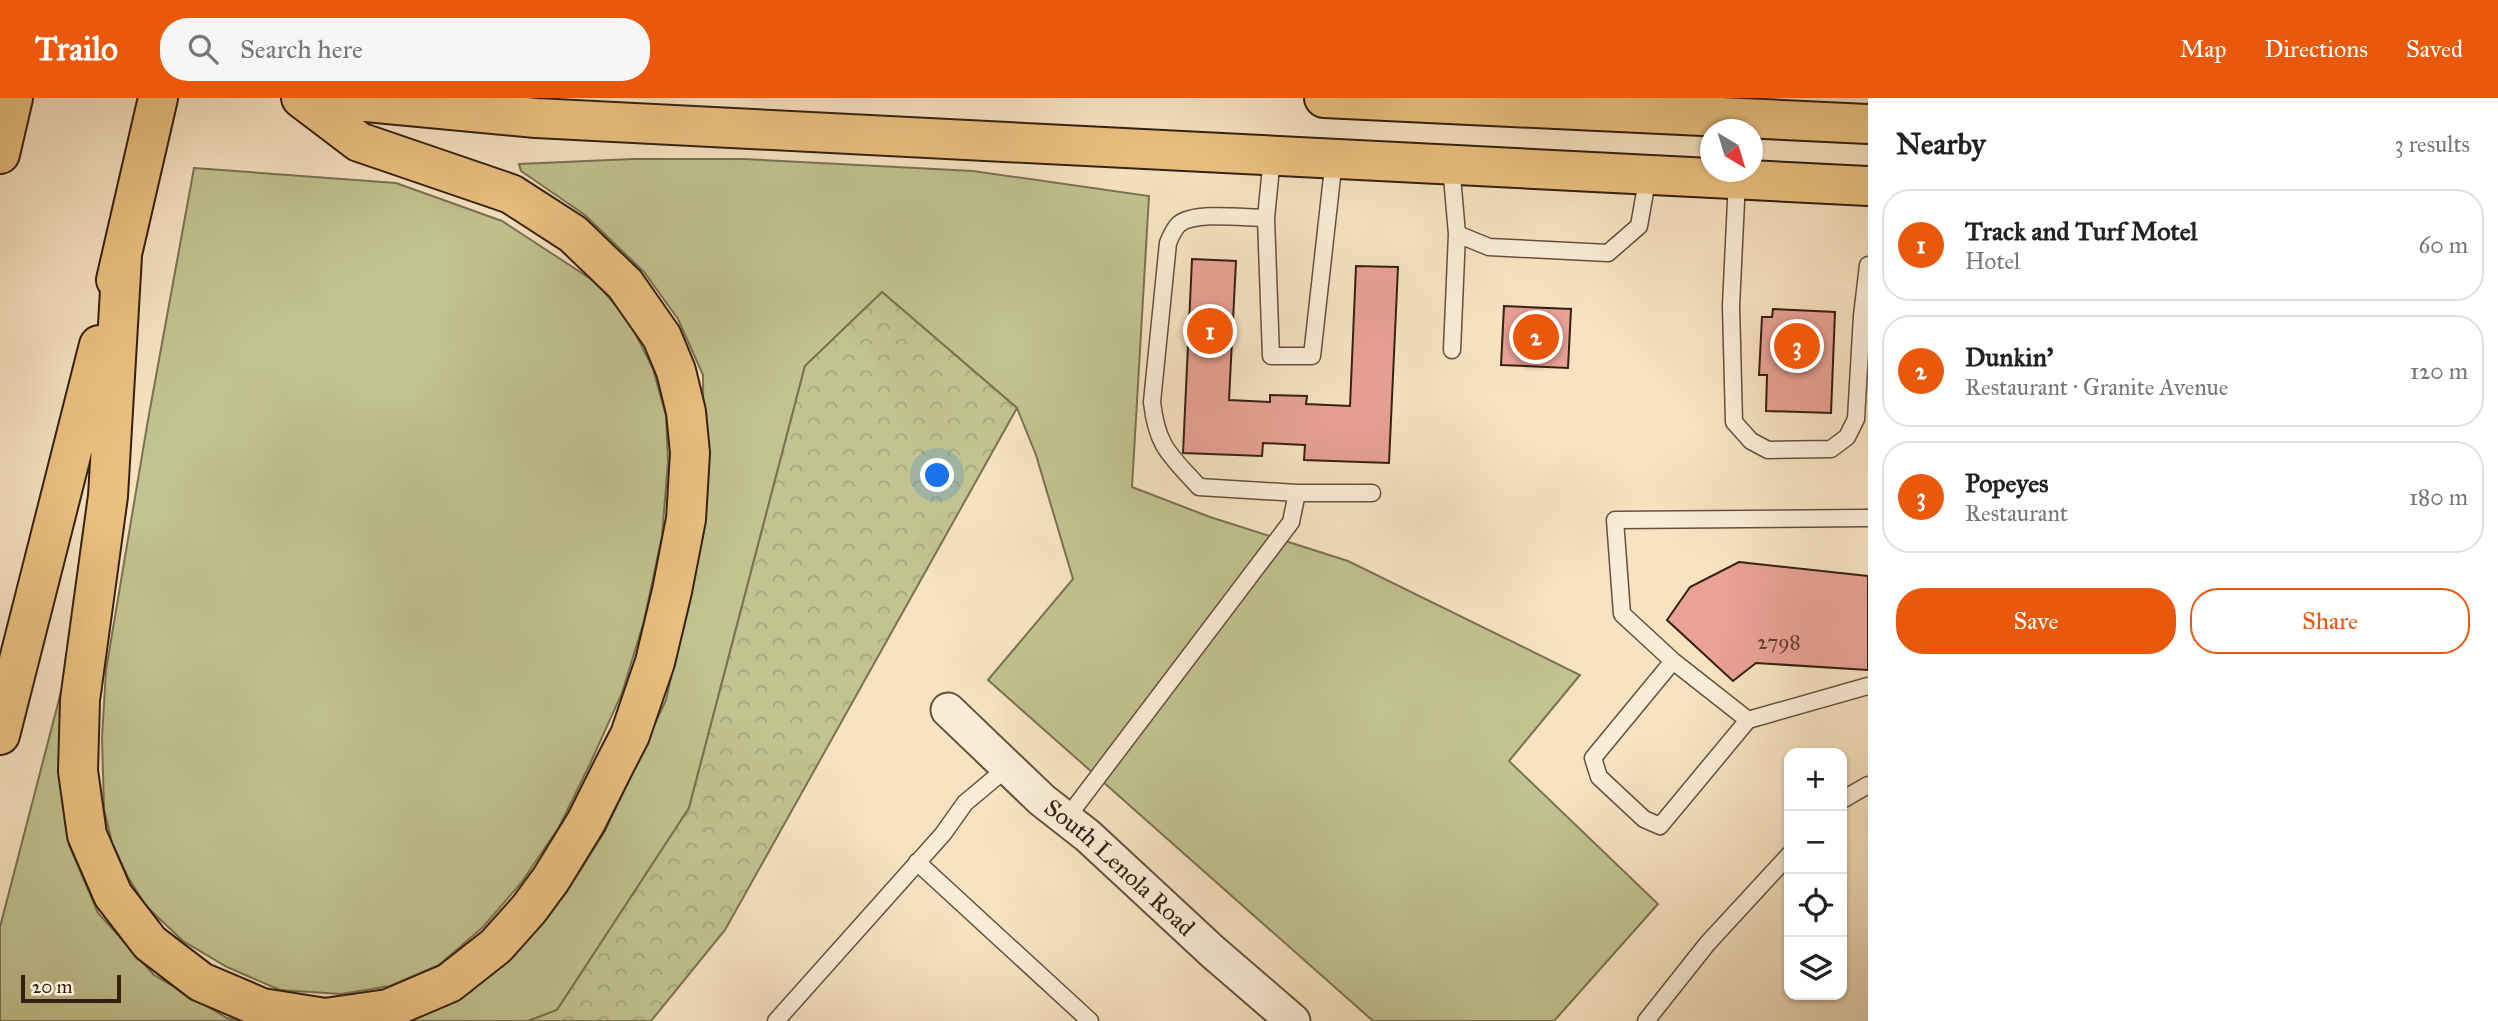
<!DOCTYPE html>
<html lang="en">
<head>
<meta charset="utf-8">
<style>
  body { margin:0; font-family:"IM FELL Great Primer",serif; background:#f6f6f6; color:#222 }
  .controls { position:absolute; right:21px; bottom:21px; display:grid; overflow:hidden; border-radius:14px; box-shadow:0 2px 5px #0004 }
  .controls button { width:63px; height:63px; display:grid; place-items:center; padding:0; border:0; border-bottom:2px solid #e0e0e0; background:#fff; color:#222; font:35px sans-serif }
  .compass { position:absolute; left:1700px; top:21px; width:63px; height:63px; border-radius:50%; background:#fff; box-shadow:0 2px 5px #0004; rotate:142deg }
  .scale { position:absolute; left:21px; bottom:18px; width:100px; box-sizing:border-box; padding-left:7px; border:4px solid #342010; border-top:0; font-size:19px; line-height:24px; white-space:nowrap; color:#342010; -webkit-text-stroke:5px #faedd7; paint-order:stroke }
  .you { position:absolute; left:938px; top:378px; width:24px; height:24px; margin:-18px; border:5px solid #fff; border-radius:50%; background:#1a73e8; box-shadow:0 0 0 10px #1a73e833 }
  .badge { display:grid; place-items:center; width:46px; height:46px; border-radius:50%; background:#ea580c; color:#fff; font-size:23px; font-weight:700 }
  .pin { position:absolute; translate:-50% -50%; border:4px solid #fff; box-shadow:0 2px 7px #0006 }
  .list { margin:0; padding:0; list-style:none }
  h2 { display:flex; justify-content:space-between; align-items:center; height:91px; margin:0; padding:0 28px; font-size:30px }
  h2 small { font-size:23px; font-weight:400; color:#767676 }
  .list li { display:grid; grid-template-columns:46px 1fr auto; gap:21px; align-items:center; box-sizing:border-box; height:112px; margin:0 14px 14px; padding:0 14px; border:2px solid #e0e0e0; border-radius:28px }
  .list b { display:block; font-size:26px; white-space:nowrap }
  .list p { margin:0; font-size:23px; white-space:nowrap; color:#767676 }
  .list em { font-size:23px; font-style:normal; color:#767676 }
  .actions { display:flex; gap:14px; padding:21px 28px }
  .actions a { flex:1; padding:16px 0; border:2px solid #ea580c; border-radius:28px; text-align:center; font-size:24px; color:#ea580c }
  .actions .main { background:#ea580c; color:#fff }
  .icon { flex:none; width:38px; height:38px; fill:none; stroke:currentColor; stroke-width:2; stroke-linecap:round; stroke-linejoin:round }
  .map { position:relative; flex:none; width:1868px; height:923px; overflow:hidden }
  header { display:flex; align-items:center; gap:42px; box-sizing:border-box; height:98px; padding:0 35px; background:#ea580c; color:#fff }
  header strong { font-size:33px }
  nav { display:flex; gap:38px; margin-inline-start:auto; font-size:24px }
  .search { width:490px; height:63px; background:#f6f6f6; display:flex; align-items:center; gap:18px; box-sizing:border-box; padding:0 24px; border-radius:28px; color:#767676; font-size:26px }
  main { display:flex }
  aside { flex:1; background:#fff }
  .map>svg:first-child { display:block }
  .grass { fill:#c1c390; stroke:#7a7250; stroke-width:2 }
  .forest { fill:url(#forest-crowns); stroke:#7a7250; stroke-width:2 }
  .building { fill:#e9a295; stroke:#342010; stroke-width:2 }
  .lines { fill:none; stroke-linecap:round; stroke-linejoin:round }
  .lane-casing { stroke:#65513c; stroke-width:19 }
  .street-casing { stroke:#65513c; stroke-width:37 }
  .highway-casing { stroke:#342010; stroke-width:42 }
  .lane { stroke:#faedd7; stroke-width:16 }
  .street { stroke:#faedd7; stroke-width:33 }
  .highway { stroke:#ecc281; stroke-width:38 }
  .labels { text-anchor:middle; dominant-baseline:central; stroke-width:7; stroke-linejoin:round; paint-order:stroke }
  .number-label { font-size:21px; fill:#614031 }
  .street-label { font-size:24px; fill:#342010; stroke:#faedd7 }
</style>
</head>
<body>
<header>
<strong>Trailo</strong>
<div class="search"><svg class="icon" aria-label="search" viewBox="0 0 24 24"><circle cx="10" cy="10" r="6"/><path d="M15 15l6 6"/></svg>Search here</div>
<nav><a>Map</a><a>Directions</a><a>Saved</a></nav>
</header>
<main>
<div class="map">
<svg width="1868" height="923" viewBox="0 0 1868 923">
  <defs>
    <pattern id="forest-crowns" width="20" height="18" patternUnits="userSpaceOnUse" patternTransform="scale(1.75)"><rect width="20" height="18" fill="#c1c390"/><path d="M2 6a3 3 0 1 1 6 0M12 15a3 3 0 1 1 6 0" fill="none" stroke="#a6a77b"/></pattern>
  </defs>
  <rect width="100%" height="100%" fill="#f7e3c2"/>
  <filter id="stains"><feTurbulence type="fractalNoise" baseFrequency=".00286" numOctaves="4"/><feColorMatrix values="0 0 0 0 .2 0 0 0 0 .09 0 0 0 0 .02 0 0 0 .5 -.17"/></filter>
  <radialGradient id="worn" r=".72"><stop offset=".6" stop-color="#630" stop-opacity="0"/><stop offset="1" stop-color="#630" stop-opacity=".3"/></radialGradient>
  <path class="grass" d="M633 61H745L973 73 1149 98 1132 389 1210 419 1348 463 1580 577 1509 663 1658 806 1554 923H1373L988 582 1073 481 1036 357 1017 310 882 194 805 268 689 710 557 912 528 923H410L469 895 517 853 566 795 605 733 666 602 704 433 703 277 678 221 644 174 585 117 521 73 519 66Z
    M194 70 396 85 502 123 597 185 630 225 653 271 666 318 668 364 662 438 644 523 622 595 590 666 559 729 521 785 483 829 439 867 390 888 341 896 280 892 227 869 183 843 146 808 128 779 112 745 104 711 102 640 106 572 148 322Z
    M62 590 69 747 98 815 154 877 227 920 240 923H0V829Z"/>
  <path class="forest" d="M882 194 1017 310 725 832 651 923H528L557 912 689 710 805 268Z"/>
  <path class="building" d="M1192 161 1236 163 1229 302 1270 304V297L1307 298 1306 306 1350 308 1356 168 1398 169 1389 365 1304 362 1305 347 1263 345 1262 358 1183 355Z
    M1504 208 1571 211 1568 270 1501 267Z
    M1773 211 1835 214 1831 315 1766 313 1767 277H1759L1762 219H1772Z
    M1739 464 1868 478V572L1756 565 1733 583 1667 522 1690 489Z"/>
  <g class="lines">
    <g class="lane-casing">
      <path id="lane" d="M1272 59 1266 120 1271 258H1312L1334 61
        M1451 67 1457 136 1452 252
        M1737 82 1731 208 1734 324 1751 343 1768 352 1831 351 1847 339 1856 321 1862 218 1868 167
        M1457 136 1489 149 1608 155 1639 128 1648 77
        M1297 395H1372
        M1673 563 1593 660 1599 679 1644 721 1660 728 1748 622 1868 588
        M1748 622 1673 563 1622 516 1615 422 1868 420
        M1842 702 1868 687
        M1066 721 1291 424 1297 395 1199 389C1170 357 1157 349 1152 304L1168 145C1171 138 1173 132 1179 126 1196 113 1244 120 1266 120
        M917 764 1090 923
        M776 923 943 736 965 705 1008 669
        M1646 923 1707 846 1789 757"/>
    </g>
    <g class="street-casing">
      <g id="street">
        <path id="s1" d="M948 612 1042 702 1088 738 1213 854 1293 923"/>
      </g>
    </g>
    <g class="highway-casing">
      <path id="highway" d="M324 0 536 20 1868 88
        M1324 0 1868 26
        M0 56 13 0
        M122 158 108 398 80 602 78 673 87 737 113 797 150 845 201 884 262 910 325 920 388 911 449 885 496 848 529 811 551 781 586 724 614 668 630 637 655 564 672 493 686 421 690 355 686 314 676 273 662 239 625 186 573 136 511 96 359 44 301 0
        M116 182 158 0
        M0 637 99 247"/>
    </g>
    <use href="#lane" class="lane"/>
    <use href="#street" class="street"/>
    <use href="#highway" class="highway"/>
  </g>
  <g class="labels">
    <g class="number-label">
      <text x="1779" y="544">2798</text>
    </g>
    <g class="street-label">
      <text stroke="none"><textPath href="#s1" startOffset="233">South Lenola Road</textPath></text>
    </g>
  </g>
  <rect width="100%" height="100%" filter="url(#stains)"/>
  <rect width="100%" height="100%" fill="url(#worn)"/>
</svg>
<div class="controls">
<button>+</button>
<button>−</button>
<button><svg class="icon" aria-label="locate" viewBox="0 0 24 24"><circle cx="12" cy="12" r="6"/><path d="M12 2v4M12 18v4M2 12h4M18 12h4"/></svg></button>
<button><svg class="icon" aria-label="layers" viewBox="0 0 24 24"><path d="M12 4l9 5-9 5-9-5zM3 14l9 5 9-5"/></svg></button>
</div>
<svg class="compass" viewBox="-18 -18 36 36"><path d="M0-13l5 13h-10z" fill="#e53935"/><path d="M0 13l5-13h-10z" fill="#767676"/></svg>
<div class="scale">20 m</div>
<div class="you"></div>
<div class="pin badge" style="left:1210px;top:233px">1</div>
<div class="pin badge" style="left:1536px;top:239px">2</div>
<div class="pin badge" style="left:1797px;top:248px">3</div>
</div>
<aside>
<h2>Nearby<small>3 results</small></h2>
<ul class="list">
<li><span class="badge">1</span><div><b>Track and Turf Motel</b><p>Hotel</p></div><em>60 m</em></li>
<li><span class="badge">2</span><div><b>Dunkin'</b><p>Restaurant · Granite Avenue</p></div><em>120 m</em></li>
<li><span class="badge">3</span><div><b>Popeyes</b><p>Restaurant</p></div><em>180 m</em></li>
</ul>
<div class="actions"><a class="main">Save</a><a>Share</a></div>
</aside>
</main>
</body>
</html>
